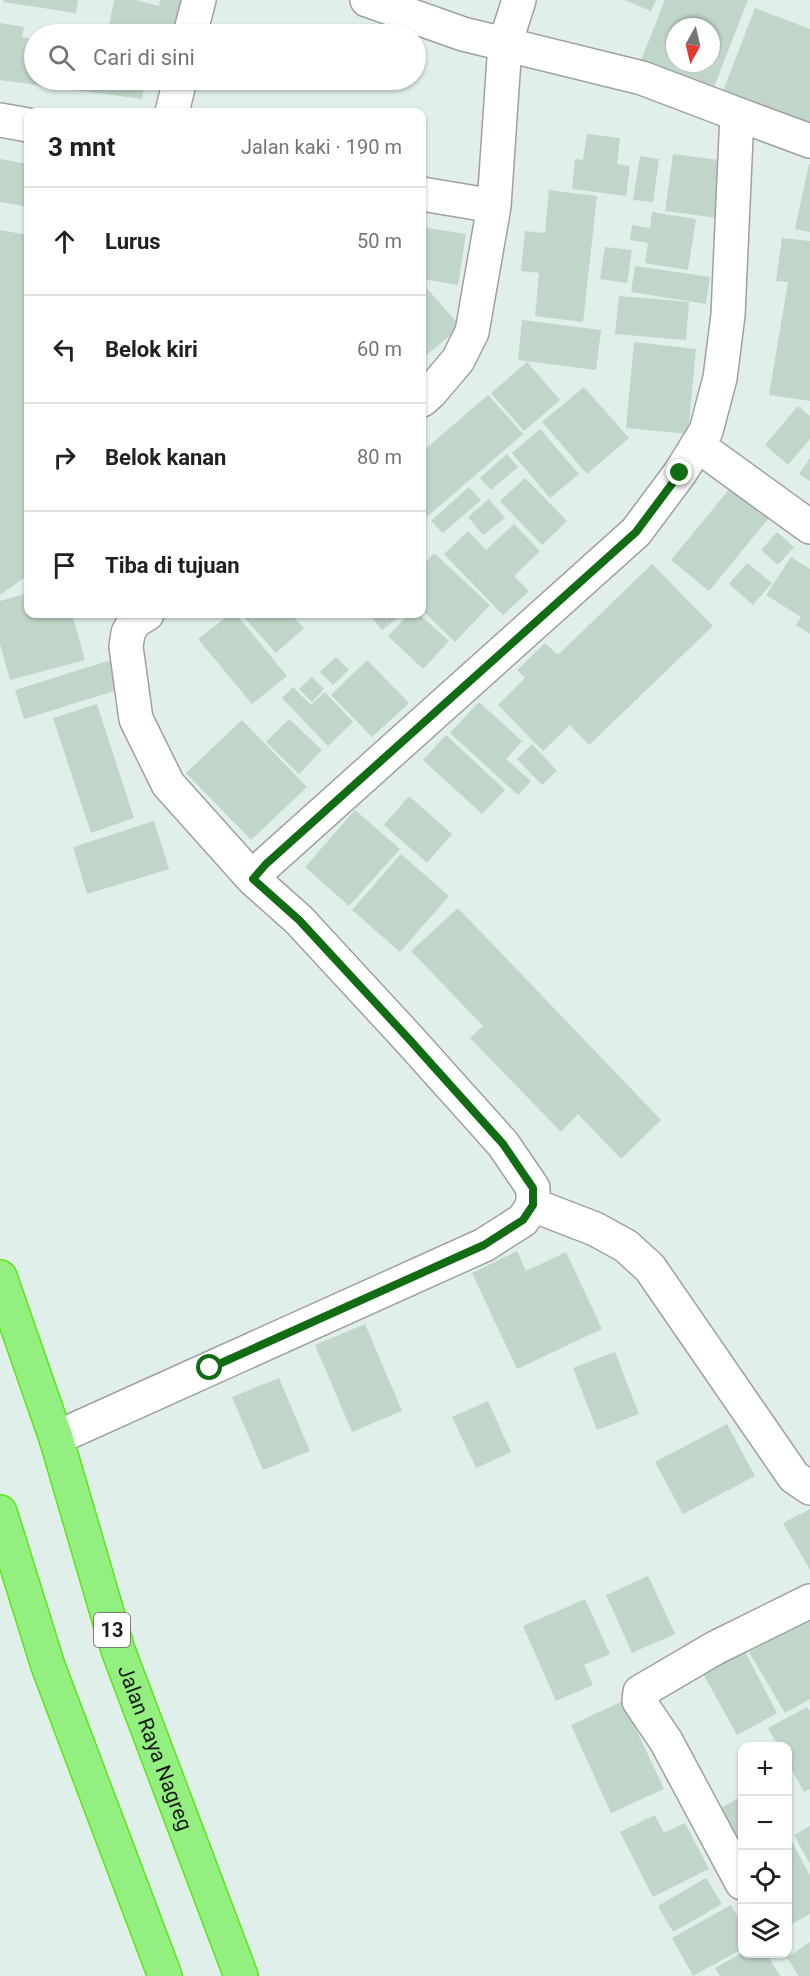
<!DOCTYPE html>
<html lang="id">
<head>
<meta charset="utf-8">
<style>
  body { margin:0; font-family:Roboto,sans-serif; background:#f6f6f6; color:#202124 }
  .controls { position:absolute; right:18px; bottom:18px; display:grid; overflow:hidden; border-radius:12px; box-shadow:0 2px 4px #0004 }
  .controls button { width:54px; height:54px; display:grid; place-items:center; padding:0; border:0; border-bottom:2px solid #e0e0e0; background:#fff; color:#202124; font:30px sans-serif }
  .compass { position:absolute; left:666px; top:18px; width:54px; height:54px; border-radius:50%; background:#fff; box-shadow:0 2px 4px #0004; rotate:188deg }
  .stop { position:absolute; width:18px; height:18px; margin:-14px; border:4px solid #126c14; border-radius:50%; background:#fff }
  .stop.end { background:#126c14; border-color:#fff; box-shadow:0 2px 6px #0008 }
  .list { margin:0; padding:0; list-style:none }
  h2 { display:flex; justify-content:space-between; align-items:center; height:78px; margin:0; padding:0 24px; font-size:26px }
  h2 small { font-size:20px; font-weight:400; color:#757577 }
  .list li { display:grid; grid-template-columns:39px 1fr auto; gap:18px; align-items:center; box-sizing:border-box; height:108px; padding:0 24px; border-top:2px solid #e0e0e0 }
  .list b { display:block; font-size:22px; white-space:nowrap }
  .list em { font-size:20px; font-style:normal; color:#757577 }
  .icon { flex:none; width:33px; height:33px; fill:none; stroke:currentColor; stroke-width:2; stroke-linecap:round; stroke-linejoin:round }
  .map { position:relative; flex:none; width:810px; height:1976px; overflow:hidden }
  .search { position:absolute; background:#fff; box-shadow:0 2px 4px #0004; left:24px; top:24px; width:402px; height:66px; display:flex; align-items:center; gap:15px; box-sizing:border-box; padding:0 21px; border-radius:33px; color:#757577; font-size:22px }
  .panel { position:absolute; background:#fff; box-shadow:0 2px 4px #0004; left:24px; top:108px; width:402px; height:510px; border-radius:12px }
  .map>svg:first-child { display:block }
  .building { fill:#c0d6c9; fill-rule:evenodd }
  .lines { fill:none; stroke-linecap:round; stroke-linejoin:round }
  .street-casing { stroke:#a0a0a0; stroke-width:36 }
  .highway-casing { stroke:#5ae712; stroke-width:36 }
  .street { stroke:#fff; stroke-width:33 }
  .highway { stroke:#93ef7f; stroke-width:33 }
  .route { stroke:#126c14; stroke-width:8 }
  .labels { text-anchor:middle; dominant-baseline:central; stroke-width:4.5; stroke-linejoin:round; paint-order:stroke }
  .shield { fill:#fff; stroke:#606060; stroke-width:1.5 }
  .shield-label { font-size:20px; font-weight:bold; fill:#1c1c1c }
  .street-label { font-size:21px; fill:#1c1c1c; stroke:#fff }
</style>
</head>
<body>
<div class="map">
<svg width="810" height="1976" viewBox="0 0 810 1976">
  <rect width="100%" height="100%" fill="#e0efea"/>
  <path class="building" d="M3 0H78L76 13 3 2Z
    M114 0H136L159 6 160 0H186L180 34H159L109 25Z
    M624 0H656L651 11Z
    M665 0H748L712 92 640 63ZM675 27H711V63H675Z
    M755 8 810 29V124L723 91Z
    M0 23 24 27 22 37 34 39V80H145L142 99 0 80Z
    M587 134 620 138 617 164 630 166 626 196 572 189 575 159 583 160Z
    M673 154 726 161 718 218 665 211Z
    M640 156 659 159 653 202 633 200Z
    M0 159 28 164V207L0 202Z
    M809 164H810V232L795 229Z
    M549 190 597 196 583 322 535 316 539 273 521 271 525 231 545 233Z
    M652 212 696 219 688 270 645 263 648 243 630 240 632 225 650 228Z
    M422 227 466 234 458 285 422 279Z
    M0 230 28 235V575L0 595Z
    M782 238 810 241V401L769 395 788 282 776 281Z
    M605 247 632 250 627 283 600 279Z
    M635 266 710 277 706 304 631 292Z
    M423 284 461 327 425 356 422 352V285Z
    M619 296 689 302 686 340 615 334Z
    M522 320 601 330 596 370 518 360Z
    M634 342 696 349 688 434 626 428Z
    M527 362 560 400 524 431 491 393Z
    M584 387 629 438 587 474 542 422Z
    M488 395 523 434 422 521V452Z
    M798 406 810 416V439L788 465 765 445Z
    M540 429 579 474 550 498 512 453Z
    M507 454 518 467 491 490 480 478Z
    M810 458V481L799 474Z
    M525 478 567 521 542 545 500 501Z
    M469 487 481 500 443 533 431 521Z
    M731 487 769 518 709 591 671 560Z
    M489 499 505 518 483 535 468 517Z
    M514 524 540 551 514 576 529 591 503 615 444 554 468 531 486 550Z
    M777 532 794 547 778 565 761 550Z
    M434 553 490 605 455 642 422 610V566Z
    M791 557 810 569V634L796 625 801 617 766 595Z
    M747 563 772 583 753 605 729 584Z
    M652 564 713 626 589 745 570 725 543 751 498 705 525 678 517 670 545 643 558 655Z
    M28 593V614H72L85 660 10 680 0 644V601Z
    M230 614H236L287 676 252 704 198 639Z
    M241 614H291L304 628 276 653Z
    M369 614H403L382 630Z
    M409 614H419L449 641 423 669 388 636Z
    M336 657 349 670 333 685 320 672Z
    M114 659 124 688 24 719 15 690Z
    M367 660 409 703 372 737 331 695Z
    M312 677 324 689 312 702 299 689Z
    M293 687 311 705 325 692 353 722 328 746 282 698Z
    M479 702 522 741 506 759 531 781 518 795 450 733Z
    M97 704 134 818 91 833 53 718Z
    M289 719 322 750 299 774 266 742Z
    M242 720 307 787 251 840 186 773Z
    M446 735 505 790 482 814 423 760Z
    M532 744 557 771 542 785 517 759Z
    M409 796 452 834 427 863 384 825Z
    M355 810 400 849 349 906 305 867Z
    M154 821 169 869 87 894 73 847Z
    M401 854 449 896 400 952 352 910Z
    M458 908 661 1120 621 1159 578 1114 561 1132 470 1038 483 1026 411 951Z
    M517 1251 526 1271 566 1252 602 1329 517 1369 472 1273Z
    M365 1324 402 1411 352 1432 315 1345Z
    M615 1352 639 1414 597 1430 573 1368Z
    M279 1378 310 1451 263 1470 232 1397Z
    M488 1401 511 1452 476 1468 452 1417Z
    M727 1424 755 1476 683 1514 655 1462Z
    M810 1509V1570L783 1523Z
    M648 1576 675 1634 632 1653 606 1595Z
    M585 1599 610 1654 584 1665 593 1685 556 1701 523 1626Z
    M810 1617V1699L785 1713 749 1652Z
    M743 1648 777 1713 737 1735 701 1670Z
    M623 1701 664 1789 611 1813 571 1725Z
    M807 1707 810 1711V1789L804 1792 788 1763V1746H778L768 1728Z
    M742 1796V1839L730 1846 712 1813Z
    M655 1815 664 1833 685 1823 709 1869 653 1897 620 1832Z
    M810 1826V1864L794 1835Z
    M788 1834 810 1876V1914L788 1926Z
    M706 1878 722 1904 673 1932 658 1906Z
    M731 1905 742 1924V1949L693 1976 672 1938Z
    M810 1942V1976H799L787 1958Z
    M742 1953 767 1954 780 1976H720L715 1968Z"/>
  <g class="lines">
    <g class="street-casing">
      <path id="street" d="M190 34 199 0
        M172 112 180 80
        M737 114 810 141
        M0 120 28 125
        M422 194 494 206
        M422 400 431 392 458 360 472 332 494 206 505 44 519 0
        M697 445 810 527
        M147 614 134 622 128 633 126 647 136 719 168 784 253 879
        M533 1205 595 1229 626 1246 650 1268 794 1477 810 1488
        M56 1438 484 1245 523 1220 533 1205V1188L503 1144 408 1038 299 920 253 879 266 864 636 532 680 473 706 431 720 378 728 315 737 114 642 78 463 34 367 0
        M742 1883 666 1741 639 1701 640 1692 715 1648 810 1601"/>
    </g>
    <g class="highway-casing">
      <g id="highway">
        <path id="s1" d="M0 1277 56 1438 118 1650 241 1976"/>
        <path d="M0 1512 48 1666 165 1976"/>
      </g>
    </g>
    <use href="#street" class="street"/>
    <use href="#highway" class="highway"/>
  </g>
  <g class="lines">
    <path class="route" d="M210 1368 484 1245 523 1220 533 1205V1188L503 1144 408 1038 299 920 253 879 266 864 636 532 680 473"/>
  </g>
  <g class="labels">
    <rect class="shield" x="94" y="1613" width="36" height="34" rx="4.5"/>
    <g class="shield-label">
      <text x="112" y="1630">13</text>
    </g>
    <g class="street-label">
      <text stroke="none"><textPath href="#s1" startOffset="496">Jalan Raya Nagreg</textPath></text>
    </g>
  </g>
</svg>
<div class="controls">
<button>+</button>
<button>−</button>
<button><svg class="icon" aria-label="locate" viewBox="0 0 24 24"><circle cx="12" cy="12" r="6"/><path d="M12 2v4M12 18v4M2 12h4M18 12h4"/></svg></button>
<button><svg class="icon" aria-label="layers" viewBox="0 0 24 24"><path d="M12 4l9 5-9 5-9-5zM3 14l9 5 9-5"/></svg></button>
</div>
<svg class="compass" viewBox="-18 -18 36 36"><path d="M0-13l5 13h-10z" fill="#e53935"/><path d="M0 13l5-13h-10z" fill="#757577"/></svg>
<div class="stop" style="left:210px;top:1368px"></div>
<div class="stop end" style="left:680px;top:473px"></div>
<div class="search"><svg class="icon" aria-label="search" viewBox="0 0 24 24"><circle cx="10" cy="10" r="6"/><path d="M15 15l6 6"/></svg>Cari di sini</div>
<section class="panel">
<h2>3 mnt<small>Jalan kaki · 190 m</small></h2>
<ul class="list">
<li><svg class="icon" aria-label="ahead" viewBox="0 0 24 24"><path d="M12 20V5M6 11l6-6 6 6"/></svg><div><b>Lurus</b></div><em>50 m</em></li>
<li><svg class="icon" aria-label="left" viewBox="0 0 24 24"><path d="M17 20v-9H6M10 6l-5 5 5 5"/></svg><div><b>Belok kiri</b></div><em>60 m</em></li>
<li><svg class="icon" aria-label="right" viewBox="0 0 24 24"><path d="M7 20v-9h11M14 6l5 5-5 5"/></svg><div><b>Belok kanan</b></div><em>80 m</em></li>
<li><svg class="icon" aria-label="arrive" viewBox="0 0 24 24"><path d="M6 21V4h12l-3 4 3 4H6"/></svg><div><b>Tiba di tujuan</b></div></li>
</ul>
</section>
</div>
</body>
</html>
